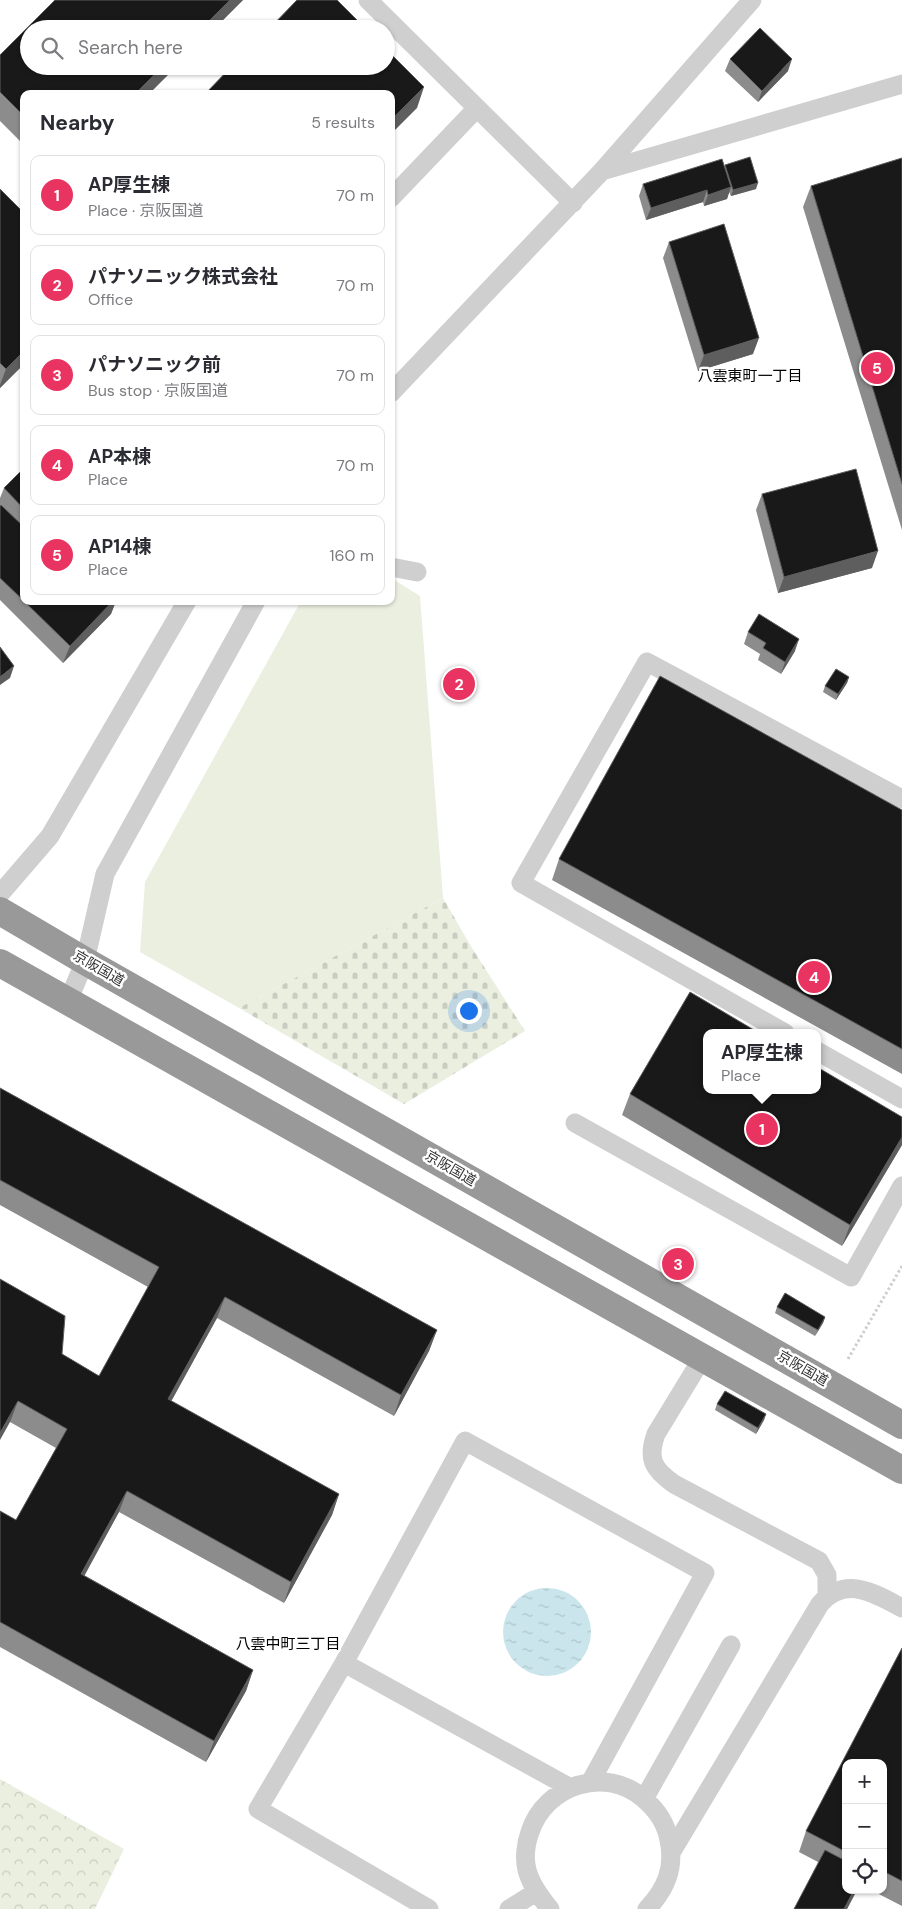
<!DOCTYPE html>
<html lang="en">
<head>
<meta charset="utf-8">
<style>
  body { margin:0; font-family:"DM Sans","Noto Sans JP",sans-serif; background:#f7f7f7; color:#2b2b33 }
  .controls { position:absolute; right:15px; bottom:15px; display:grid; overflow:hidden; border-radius:10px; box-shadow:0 1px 4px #0004 }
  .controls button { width:45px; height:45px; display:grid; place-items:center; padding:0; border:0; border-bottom:1px solid #e1e1e2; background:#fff; color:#2b2b33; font:25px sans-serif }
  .you { position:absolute; left:468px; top:1010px; width:18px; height:18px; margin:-12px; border:4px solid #fff; border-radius:50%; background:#1a73e8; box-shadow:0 0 0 8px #1a73e833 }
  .badge { display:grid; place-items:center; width:32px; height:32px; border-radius:50%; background:#e93360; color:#fff; font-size:16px; font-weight:700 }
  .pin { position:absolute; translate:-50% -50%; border:2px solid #fff; box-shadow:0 1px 5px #0006 }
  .popup { position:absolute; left:703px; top:1029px; width:118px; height:65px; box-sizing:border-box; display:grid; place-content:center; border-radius:10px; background:#fff; filter:drop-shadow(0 1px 4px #0005); font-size:16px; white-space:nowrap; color:#7c7c81 }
  .popup b { font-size:19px; color:#2b2b33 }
  .popup::after { content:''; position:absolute; left:50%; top:100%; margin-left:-10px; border:10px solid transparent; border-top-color:#fff }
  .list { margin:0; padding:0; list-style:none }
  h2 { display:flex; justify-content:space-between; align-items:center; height:65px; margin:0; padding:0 20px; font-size:21px }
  h2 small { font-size:16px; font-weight:400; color:#7c7c81 }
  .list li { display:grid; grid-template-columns:32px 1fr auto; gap:15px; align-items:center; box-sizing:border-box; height:80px; margin:0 10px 10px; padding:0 10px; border:1px solid #e1e1e2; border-radius:10px }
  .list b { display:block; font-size:19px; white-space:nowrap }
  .list p { margin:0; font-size:16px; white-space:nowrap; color:#7c7c81 }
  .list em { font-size:16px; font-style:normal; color:#7c7c81 }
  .icon { flex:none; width:28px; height:28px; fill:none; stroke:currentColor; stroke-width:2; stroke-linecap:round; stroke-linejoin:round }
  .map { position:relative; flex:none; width:902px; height:1909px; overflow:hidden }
  .search { position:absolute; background:#fff; box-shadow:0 1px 4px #0004; left:20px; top:20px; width:375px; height:55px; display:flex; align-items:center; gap:12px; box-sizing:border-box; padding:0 18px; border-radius:28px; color:#7c7c81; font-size:19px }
  .panel { position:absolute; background:#fff; box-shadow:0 1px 4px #0004; left:20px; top:90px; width:375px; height:515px; border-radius:10px }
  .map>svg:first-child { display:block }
  .grass { fill:#eaefe0 }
  .forest { fill:url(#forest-crowns) }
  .cemetery { fill:url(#cemetery-stones) }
  .water { fill:url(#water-ripples) }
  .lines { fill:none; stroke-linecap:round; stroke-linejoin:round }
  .path { stroke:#cfcfcf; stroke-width:3; stroke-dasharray:2.5 2.5; stroke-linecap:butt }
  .lane { stroke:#cfcfcf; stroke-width:19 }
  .highway { stroke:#999; stroke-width:28 }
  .wall { fill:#8c8c8c }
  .shaded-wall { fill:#5e5e5e }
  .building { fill:#191919; stroke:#5e5e5e }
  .labels { text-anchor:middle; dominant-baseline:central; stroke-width:5; stroke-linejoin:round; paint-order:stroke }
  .street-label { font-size:14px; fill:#323232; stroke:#fff }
  .neighbourhood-label { font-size:15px; fill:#000; stroke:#fff }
</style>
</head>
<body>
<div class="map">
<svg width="902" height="1909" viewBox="0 0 902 1909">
  <defs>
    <pattern id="forest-crowns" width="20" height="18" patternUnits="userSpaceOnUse" patternTransform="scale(1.25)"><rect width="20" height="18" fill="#eaefe0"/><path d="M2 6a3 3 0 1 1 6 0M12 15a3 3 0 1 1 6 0" fill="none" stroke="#c9cdc1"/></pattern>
    <pattern id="cemetery-stones" width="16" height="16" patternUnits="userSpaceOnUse" patternTransform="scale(1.25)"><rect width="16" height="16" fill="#eaefe0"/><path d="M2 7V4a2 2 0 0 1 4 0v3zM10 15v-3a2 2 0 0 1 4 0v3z" fill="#c9cdc1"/></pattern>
    <pattern id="water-ripples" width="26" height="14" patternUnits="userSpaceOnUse" patternTransform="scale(1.25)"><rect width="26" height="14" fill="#cae5ec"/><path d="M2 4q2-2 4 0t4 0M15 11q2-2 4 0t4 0" fill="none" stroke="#aec5cb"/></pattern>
  </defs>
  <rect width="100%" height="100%" fill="#fff"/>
  <path class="grass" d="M391 578 420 596 443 898 239 1008 140 952 145 882 301 601H391Z"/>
  <path class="forest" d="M0 1779 124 1849 95 1909H0Z"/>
  <path class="cemetery" d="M443 898 472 948 525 1031 404 1104 239 1008Z"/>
  <path class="water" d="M503 1632a44 44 0 1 1 88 0a44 44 0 1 1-88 0Z"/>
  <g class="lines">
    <path class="path" d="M848 1359 902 1266"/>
    <path class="lane" d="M368 0 573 203
      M602 171 902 84
      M391 198 477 108
      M391 393 602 171 752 0
      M391 567 417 572
      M0 894 50 836 187 601
      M68 1001 85 961 105 874 256 601
      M785 1033 521 883 647 662 902 799
      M817 1051 902 1099
      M575 1123 851 1277 902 1186
      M703 1357 656 1434C647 1459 653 1469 674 1484L819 1561 827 1575V1595
      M344 1663 258 1809 429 1909
      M569 1787 344 1663 465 1441 705 1573 591 1781
      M644 1799 731 1645
      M672 1851 820 1604C845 1575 875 1593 902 1608
      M509 1909 536 1892
      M550 1909C540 1897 531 1885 527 1870 524 1858 526 1843 530 1832 545 1785 606 1765 644 1799 657 1810 666 1823 669 1840 675 1868 666 1889 647 1909"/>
    <path class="highway" d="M0 911 85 961 902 1425
      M0 963 902 1470"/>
  </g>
  <path class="wall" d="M55 0H243L214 29 24 94V145L0 121V55Z
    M730 59 788 71 758 102 725 71Z
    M902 158V530L803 207 811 186Z
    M725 165 756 189 731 196 729 192 727 199 704 206 703 202 646 220 639 196 643 184 725 167Z
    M0 189 24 364 0 388Z
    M669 242 753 354 698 371 663 258Z
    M24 468V601H116L111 614 63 663 0 600V498L4 488Z
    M762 494 872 568 778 593 756 510Z
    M748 632 795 651 781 674 758 660 760 654 744 644Z
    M849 677 847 683 836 700 823 692 825 686Z
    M902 810V1074L552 880 559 859Z
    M0 1088 437 1330 429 1351 394 1416 217 1318 171 1401 339 1494 332 1515 284 1603 119 1512 84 1575 253 1670 246 1691 206 1762 0 1647V1511L16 1520 56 1448 10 1422 0 1279 62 1354 99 1376 148 1287 0 1205Z
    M630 1094 902 1117V1145L842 1246 622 1115Z
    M777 1307 825 1317 823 1323 815 1336 775 1313Z
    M717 1404 766 1414 764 1420 756 1434 715 1410Z
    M902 1648V1906L871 1890H883V1763H846V1890H857L847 1909 818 1862 799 1852 806 1831Z"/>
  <path class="shaded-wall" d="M230 0H243L214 29H201Z
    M792 59 788 71 758 102 762 91Z
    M163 66H177L149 94H135Z
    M424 87 417 108 391 134V120Z
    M758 183 756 189 731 196 733 190Z
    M731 187 727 199 704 206 708 195Z
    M707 190 703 202 646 220 651 208Z
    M759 338 753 354 698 371 704 355Z
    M24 351V364L0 388V385L6 369Z
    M878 551 872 568 778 593 784 577Z
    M113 601H116L111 614 63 663 70 646Z
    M799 639 795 651 781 674 785 662Z
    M14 666 10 678 0 685V677Z
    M849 677 847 683 836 700 838 694Z
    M902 1137V1145L842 1246 850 1225Z
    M225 1297 217 1318 161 1420 168 1399Z
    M825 1317 823 1323 815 1336 818 1330Z
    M437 1330 429 1351 394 1416 401 1395Z
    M18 1401 10 1422 0 1440V1433Z
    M766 1414 764 1420 756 1434 758 1428Z
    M127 1491 119 1512 74 1595 81 1574Z
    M339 1494 332 1515 284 1603 291 1582Z
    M253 1670 246 1691 206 1762 214 1741Z
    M854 1890H857L847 1909H844Z"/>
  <path class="building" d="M55 0H230L201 29H29V66H163L135 94H24V116L0 92V55Z
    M297 0H337L366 29H269Z
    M760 28 792 59 762 91 730 59Z
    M386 49 424 87 391 120V94H205L232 66H386Z
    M750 157 758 183 733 190 725 165Z
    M902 158V484L811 186Z
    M722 159 731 187 708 195 707 190 651 208 643 184Z
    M0 189 24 213V351L6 369 0 363Z
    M724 224 759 338 704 355 669 242Z
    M24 468V509L4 488Z
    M856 469 878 551 784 577 762 494Z
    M1 505 24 527V601L0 578V506Z
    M24 601H113L70 646Z
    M759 614 799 639 785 662 763 648 766 643 748 632Z
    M0 647 14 666 0 677Z
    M836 669 849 677 838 694 825 686Z
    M660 676 902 810V1049L559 859Z
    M690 992 759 1033H707V1090H817V1067L902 1117V1137L850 1225 630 1094Z
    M0 1088 437 1330 401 1395 225 1297 168 1399 339 1494 291 1582 127 1491 81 1574 253 1670 214 1741 0 1622V1511L16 1520 67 1429 18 1401 0 1433V1279L65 1316 62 1354 99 1376 159 1267 0 1180Z
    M785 1293 825 1317 818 1330 777 1307Z
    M725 1391 766 1414 758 1428 717 1404Z
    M902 1648V1881L883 1871V1763H846V1852L806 1831Z
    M825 1850 846 1861V1890H854L844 1909H794Z"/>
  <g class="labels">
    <g class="street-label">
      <text transform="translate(99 968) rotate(30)">京阪国道</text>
      <text transform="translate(451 1168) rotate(30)">京阪国道</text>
      <text transform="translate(803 1368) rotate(30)">京阪国道</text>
    </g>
    <g class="neighbourhood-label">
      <text x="750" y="376">八雲東町一丁目</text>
      <text x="288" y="1644">八雲中町三丁目</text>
    </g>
  </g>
</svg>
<div class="controls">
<button>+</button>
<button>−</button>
<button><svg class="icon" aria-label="locate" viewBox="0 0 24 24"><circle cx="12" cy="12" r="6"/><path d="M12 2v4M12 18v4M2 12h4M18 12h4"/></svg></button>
</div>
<div class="you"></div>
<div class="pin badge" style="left:762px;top:1129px">1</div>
<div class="popup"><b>AP厚生棟</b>Place</div>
<div class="pin badge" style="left:459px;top:684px">2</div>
<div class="pin badge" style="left:678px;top:1264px">3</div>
<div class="pin badge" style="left:814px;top:977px">4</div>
<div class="pin badge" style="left:877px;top:368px">5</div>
<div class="search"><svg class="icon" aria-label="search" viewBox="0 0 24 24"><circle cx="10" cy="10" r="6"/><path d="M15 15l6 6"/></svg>Search here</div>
<section class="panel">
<h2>Nearby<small>5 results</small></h2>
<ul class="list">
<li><span class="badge">1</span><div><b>AP厚生棟</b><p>Place · 京阪国道</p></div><em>70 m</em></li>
<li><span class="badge">2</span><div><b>パナソニック株式会社</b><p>Office</p></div><em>70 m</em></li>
<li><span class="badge">3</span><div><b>パナソニック前</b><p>Bus stop · 京阪国道</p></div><em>70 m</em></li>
<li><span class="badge">4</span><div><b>AP本棟</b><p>Place</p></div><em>70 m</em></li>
<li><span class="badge">5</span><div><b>AP14棟</b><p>Place</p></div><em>160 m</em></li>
</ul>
</section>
</div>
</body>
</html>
